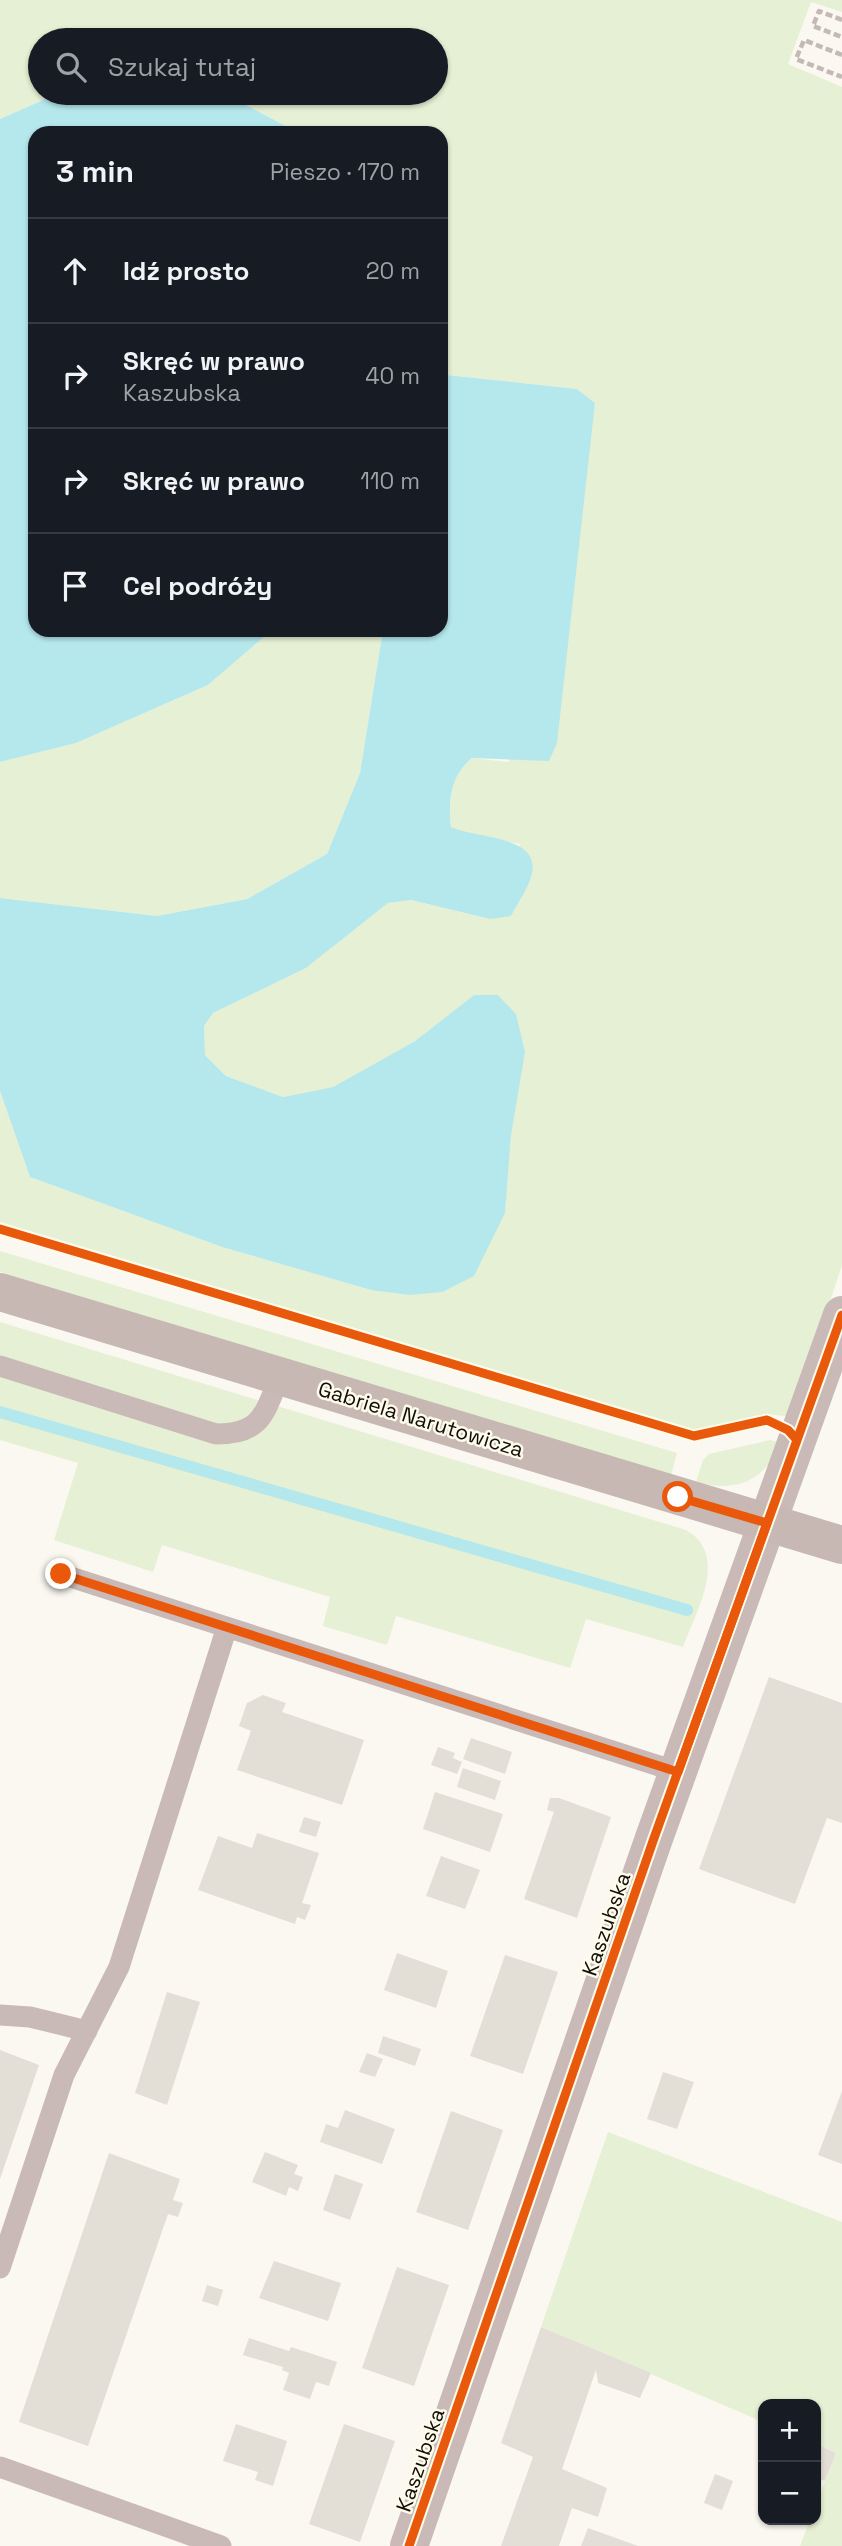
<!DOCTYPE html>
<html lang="pl">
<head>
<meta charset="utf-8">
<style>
  body { margin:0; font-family:"Space Grotesk",sans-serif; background:#242831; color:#f1f3f6 }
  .controls { position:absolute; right:21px; bottom:21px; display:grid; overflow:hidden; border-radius:14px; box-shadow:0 2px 5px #0004 }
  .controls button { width:63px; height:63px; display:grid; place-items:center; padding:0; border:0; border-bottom:2px solid #363941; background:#171b24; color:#f1f3f6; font:35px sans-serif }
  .stop { position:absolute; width:21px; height:21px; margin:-16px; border:5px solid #ea580c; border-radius:50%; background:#fff }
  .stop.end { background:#ea580c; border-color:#fff; box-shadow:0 2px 7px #0008 }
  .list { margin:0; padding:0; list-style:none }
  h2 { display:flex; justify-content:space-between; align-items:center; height:91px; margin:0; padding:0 28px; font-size:30px }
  h2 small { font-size:23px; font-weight:400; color:#9ea1a6 }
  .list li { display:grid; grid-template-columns:46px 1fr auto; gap:21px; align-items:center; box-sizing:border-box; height:105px; padding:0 28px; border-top:2px solid #363941 }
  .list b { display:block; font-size:26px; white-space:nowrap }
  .list p { margin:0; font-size:23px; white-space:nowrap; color:#9ea1a6 }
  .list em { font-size:23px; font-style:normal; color:#9ea1a6 }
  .icon { flex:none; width:38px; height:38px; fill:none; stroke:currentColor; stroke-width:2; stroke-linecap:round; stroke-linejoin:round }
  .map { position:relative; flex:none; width:842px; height:2546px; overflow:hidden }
  .search { position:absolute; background:#171b24; box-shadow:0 2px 5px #0004; left:28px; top:28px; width:420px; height:77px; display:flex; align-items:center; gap:18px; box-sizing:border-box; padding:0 24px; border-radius:38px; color:#9ea1a6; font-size:26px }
  .panel { position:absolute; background:#171b24; box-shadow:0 2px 5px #0004; left:28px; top:126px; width:420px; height:511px; border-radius:21px }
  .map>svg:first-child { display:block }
  .green { fill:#e6f0d4 }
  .water { fill:#b5e8ec }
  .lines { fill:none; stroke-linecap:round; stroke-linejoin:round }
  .stream { stroke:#b5e8ec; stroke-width:12 }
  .building { fill:#e4dfd6 }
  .path { stroke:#c3b9b5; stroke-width:4.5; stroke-dasharray:7 3.5; stroke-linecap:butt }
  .lane { stroke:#c9bab7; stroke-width:21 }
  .street { stroke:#c9bab7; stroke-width:38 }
  .secondary { stroke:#c7b8b4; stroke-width:38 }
  .cycleway-casing { stroke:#fffbeb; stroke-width:13 }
  .cycleway { stroke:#e8590c; stroke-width:9 }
  .route { stroke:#ea580c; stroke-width:9 }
  .labels { text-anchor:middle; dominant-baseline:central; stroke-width:5; stroke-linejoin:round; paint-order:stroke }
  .street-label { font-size:21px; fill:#100e08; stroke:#fffbeb }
</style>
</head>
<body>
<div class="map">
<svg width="842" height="2546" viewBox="0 0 842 2546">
  <rect width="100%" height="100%" fill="#faf8f0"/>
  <path class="green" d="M0 0H842V12L811 2 788 64 842 87V1265L792 1417 767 1414 696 1430 0 1222V1091L30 1177 222 1247 371 1290 505 1213 516 1014 498 995H474L415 1041 333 1087 283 1097 226 1076 205 1055 204 1026 213 1013 306 968 388 903 411 900 490 919 520 844 465 834 451 827C448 800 450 776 472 758L509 762 595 403 577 389 448 375 441 378V133H299L223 93H436V40H40V93H59L0 119Z
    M272 630H383L360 773 327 854 247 899 157 916 0 898V762L76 743 208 685Z
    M0 1251 677 1453 671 1475 0 1272Z
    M0 1322 686 1530C730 1555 696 1611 683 1647L586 1619 570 1668 396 1616 387 1645 323 1626 330 1597 162 1545 153 1572 54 1540 78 1463 0 1440Z
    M770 1440 783 1443C762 1481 739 1493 696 1482L703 1460 709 1454Z
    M608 2132 842 2222V2546H800L810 2520H816V2505L836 2453 816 2444V2404H763V2422L541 2327Z"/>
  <path class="water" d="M59 93H223L299 133H35V630H272L208 685 76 743 0 762V119Z
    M447 375 577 389 595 403 557 743 549 761 472 758C450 776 448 801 451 827 477 839 544 835 531 877 527 890 517 904 511 916L490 919 411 900 388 903 306 968 213 1013 204 1026 205 1055 226 1076 283 1097 333 1087 415 1041 474 995H498L516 1014 525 1052 511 1135 505 1213 474 1276 442 1292 410 1295 371 1290 222 1247 30 1177 0 1091V898L157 916 247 899 327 854 360 773 383 630H441V378Z"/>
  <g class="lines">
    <path class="stream" d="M0 1412 687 1610"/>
  </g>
  <path class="building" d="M769 1677 842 1703V1823L827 1818 795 1904 699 1869Z
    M263 1695 286 1703 282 1712 364 1740 342 1805 237 1770 251 1731 239 1726 247 1703Z
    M471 1738 512 1752 505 1774 463 1759Z
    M438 1747 455 1753 453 1758 462 1762 457 1774 431 1765Z
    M463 1768 501 1781 495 1800 457 1787Z
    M435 1792 503 1814 490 1852 423 1829Z
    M550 1798H559L611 1817 577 1918 524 1899 554 1812 547 1810Z
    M304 1817 321 1822 316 1837 299 1832Z
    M257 1833 319 1853 302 1903 311 1905 305 1920 297 1917 295 1924 198 1890 218 1836 252 1848Z
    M441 1856 480 1870 465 1909 426 1896Z
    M397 1953 448 1971 436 2008 384 1990Z
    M505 1955 558 1972 523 2074 470 2056Z
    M167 1992 200 2002 167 2105 135 2093Z
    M383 2036 421 2049 415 2066 378 2053Z
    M0 2050 39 2065 0 2179Z
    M367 2053 383 2059 375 2077 359 2072Z
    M663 2072 694 2082 677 2129 647 2119Z
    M842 2091V2164L818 2155Z
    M345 2110 395 2129 382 2164 320 2142 326 2124 338 2128Z
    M451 2111 503 2130 468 2230 416 2212Z
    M265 2152 298 2165 294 2174 303 2177 298 2191 289 2187 286 2196 252 2182Z
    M109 2153 180 2179 173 2200 183 2203 178 2217 168 2214 88 2446 19 2422Z
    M335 2174 363 2184 350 2220 323 2210Z
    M274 2261 341 2283 328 2321 259 2298Z
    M397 2267 449 2285 414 2386 362 2368Z
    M207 2285 223 2290 218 2306 202 2301Z
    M541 2327 651 2373 640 2398 598 2383 596 2370 562 2469 607 2488 598 2517 572 2508 559 2546H501L533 2457 501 2443Z
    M249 2338 289 2351 291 2347 337 2362 329 2386 316 2382 310 2399 283 2390 289 2373 282 2370 283 2367 243 2355Z
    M236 2424 287 2441 273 2486 255 2480 258 2472 223 2461Z
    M344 2424 395 2441 360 2542 309 2524Z
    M816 2444 836 2453 825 2481 816 2477Z
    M715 2474 733 2481 722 2510 704 2503Z
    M588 2528 638 2546H581Z"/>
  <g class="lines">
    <path class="path" d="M842 20 819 11 813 26 842 37
      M842 55 804 40 796 59 842 77"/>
    <path class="lane" d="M0 1366 216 1434C262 1434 264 1414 280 1376
      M61 1574 678 1772
      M0 2015 30 2017 87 2031
      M0 2268 64 2075 119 1967 227 1627
      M0 2467 221 2546"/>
    <path class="street" d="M409 2546 653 1841 842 1315"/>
    <path class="secondary" d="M0 1292 842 1545"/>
    <g class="cycleway-casing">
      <path id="cycleway" d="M0 1229 694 1436 767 1420 788 1430 797 1440
        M409 2546 653 1841 842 1315"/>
    </g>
    <use href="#cycleway" class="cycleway"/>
  </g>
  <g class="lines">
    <path class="route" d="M61 1574 678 1772 767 1523 678 1497"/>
  </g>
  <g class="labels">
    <g class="street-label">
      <text transform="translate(421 1419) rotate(17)">Gabriela Narutowicza</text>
      <text transform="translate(606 1924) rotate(-71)">Kaszubska</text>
      <text transform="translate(420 2460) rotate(-71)">Kaszubska</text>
    </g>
  </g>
</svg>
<div class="controls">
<button>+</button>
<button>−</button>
</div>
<div class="stop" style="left:678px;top:1497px"></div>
<div class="stop end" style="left:61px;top:1574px"></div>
<div class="search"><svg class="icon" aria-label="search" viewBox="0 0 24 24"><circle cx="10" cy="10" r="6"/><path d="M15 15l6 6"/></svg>Szukaj tutaj</div>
<section class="panel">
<h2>3 min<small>Pieszo · 170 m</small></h2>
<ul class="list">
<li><svg class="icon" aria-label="ahead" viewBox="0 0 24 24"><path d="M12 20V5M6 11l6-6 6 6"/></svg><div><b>Idź prosto</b></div><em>20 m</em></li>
<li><svg class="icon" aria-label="right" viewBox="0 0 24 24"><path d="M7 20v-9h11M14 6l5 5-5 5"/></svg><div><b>Skręć w prawo</b><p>Kaszubska</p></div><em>40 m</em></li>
<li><svg class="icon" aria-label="right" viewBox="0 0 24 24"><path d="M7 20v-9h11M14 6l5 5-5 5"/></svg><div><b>Skręć w prawo</b></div><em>110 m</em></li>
<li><svg class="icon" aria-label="arrive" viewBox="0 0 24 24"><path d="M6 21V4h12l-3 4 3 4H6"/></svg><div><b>Cel podróży</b></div></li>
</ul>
</section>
</div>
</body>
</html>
